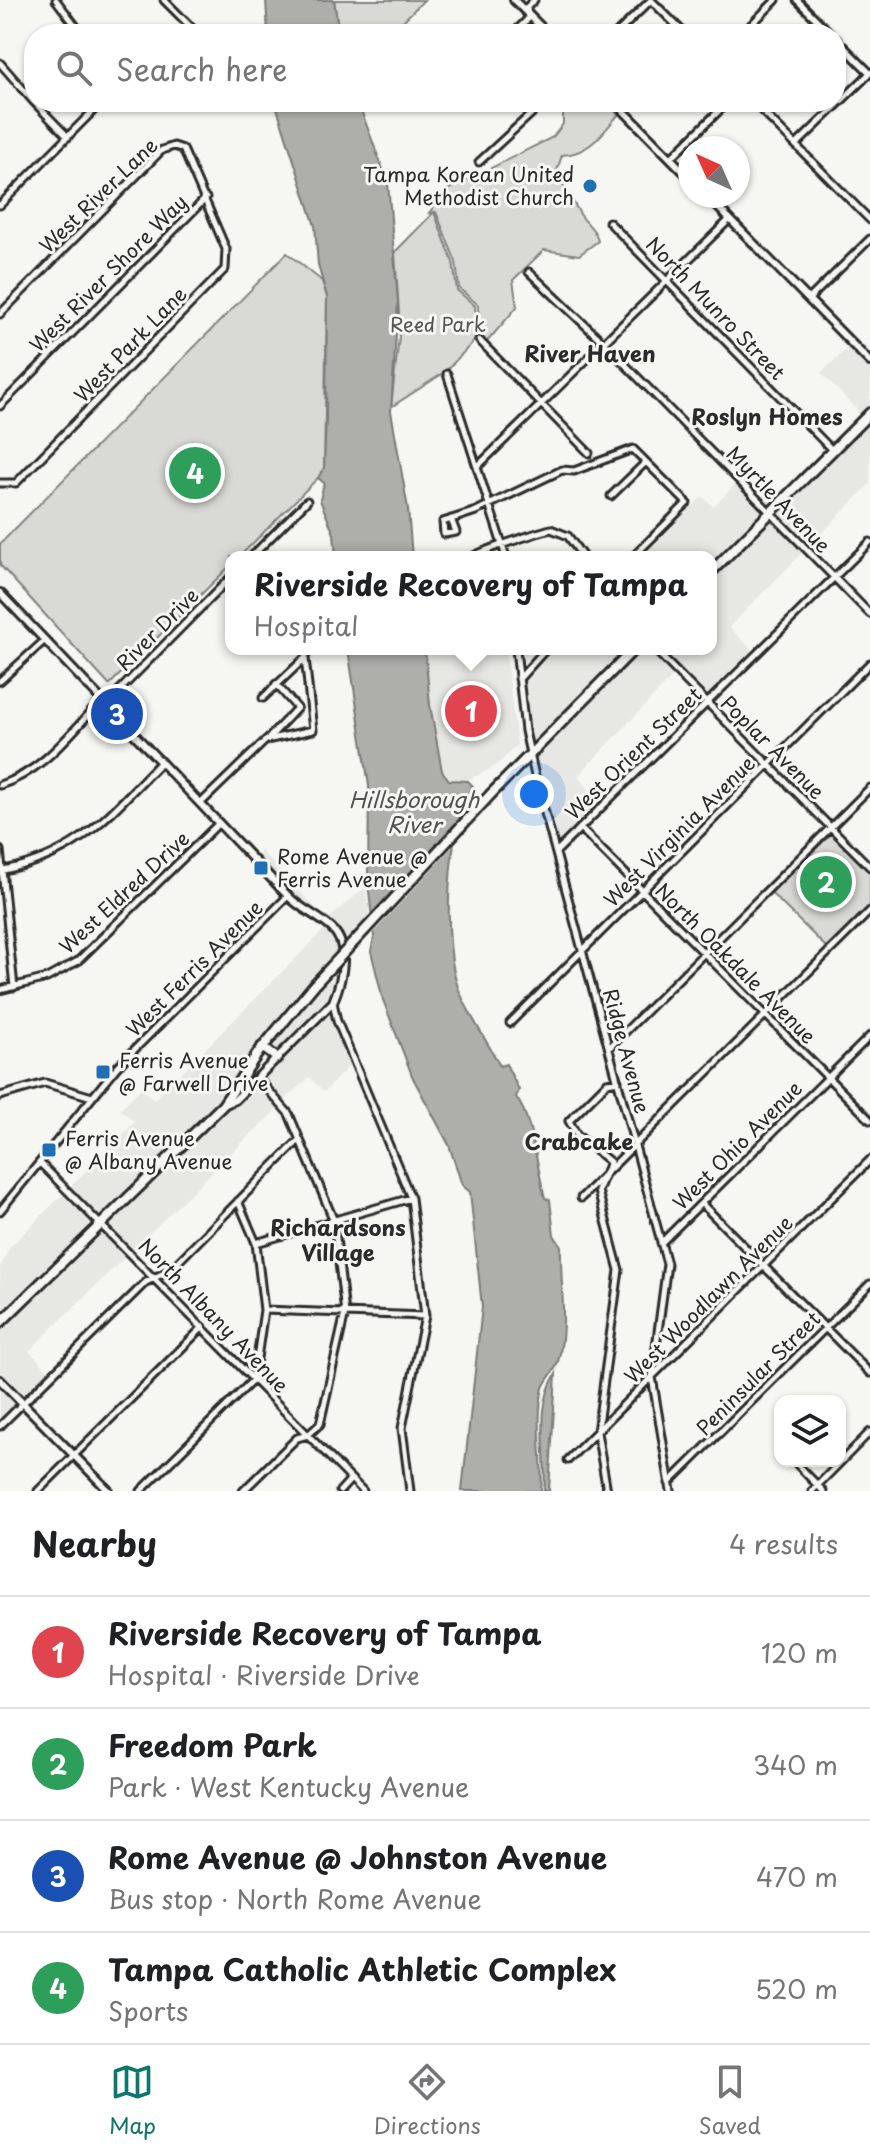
<!DOCTYPE html>
<html lang="en">
<head>
<meta charset="utf-8">
<style>
  body { margin:0; font-family:"Playpen Sans",sans-serif; background:#f6f6f6; color:#202124 }
  .controls { position:absolute; right:24px; bottom:24px; display:grid; overflow:hidden; border-radius:16px; box-shadow:0 2px 6px #0004 }
  .controls button { width:72px; height:72px; display:grid; place-items:center; padding:0; border:0; border-bottom:2px solid #e0e0e0; background:#fff; color:#202124; font:40px sans-serif }
  .compass { position:absolute; left:678px; top:136px; width:72px; height:72px; border-radius:50%; background:#fff; box-shadow:0 2px 6px #0004; rotate:315deg }
  .you { position:absolute; left:534px; top:794px; width:28px; height:28px; margin:-20px; border:6px solid #fff; border-radius:50%; background:#1a73e8; box-shadow:0 0 0 12px #1a73e833 }
  .badge { display:grid; place-items:center; width:52px; height:52px; border-radius:50%; background:#0f766e; color:#fff; font-size:26px; font-weight:700 }
  .pin { position:absolute; translate:-50% -50%; border:4px solid #fff; box-shadow:0 2px 8px #0006 }
  .popup { position:absolute; left:225px; top:551px; width:492px; height:104px; box-sizing:border-box; display:grid; place-content:center; border-radius:16px; background:#fff; filter:drop-shadow(0 2px 6px #0005); font-size:26px; white-space:nowrap; color:#757577 }
  .popup b { font-size:30px; color:#202124 }
  .popup::after { content:''; position:absolute; left:50%; top:100%; margin-left:-16px; border:16px solid transparent; border-top-color:#fff }
  .list { margin:0; padding:0; list-style:none }
  h2 { display:flex; justify-content:space-between; align-items:center; height:104px; margin:0; padding:0 32px; font-size:34px }
  h2 small { font-size:26px; font-weight:400; color:#757577 }
  .list li { display:grid; grid-template-columns:52px 1fr auto; gap:24px; align-items:center; box-sizing:border-box; height:112px; padding:0 32px; border-top:2px solid #e0e0e0 }
  .list b { display:block; font-size:30px; white-space:nowrap }
  .list p { margin:0; font-size:26px; white-space:nowrap; color:#757577 }
  .list em { font-size:26px; font-style:normal; color:#757577 }
  .icon { flex:none; width:44px; height:44px; fill:none; stroke:currentColor; stroke-width:2; stroke-linecap:round; stroke-linejoin:round }
  .map { position:relative; flex:none; width:870px; height:1491px; overflow:hidden }
  .search { position:absolute; background:#fff; box-shadow:0 2px 6px #0004; left:24px; right:24px; top:24px; height:88px; display:flex; align-items:center; gap:20px; box-sizing:border-box; padding:0 28px; border-radius:32px; color:#757577; font-size:30px }
  .sheet { height:552px; background:#fff }
  nav { display:flex; justify-content:space-around; align-items:center; box-sizing:border-box; height:112px; border-top:2px solid #e0e0e0; background:#fff; font-size:22px; color:#757577 }
  nav a { display:grid; justify-items:center; gap:4px }
  nav .on { color:#0f766e }
  .map>svg:first-child { display:block }
  .built { fill:#e7e7e3 }
  .green { fill:#d9d9d5; stroke:#828280; stroke-width:2 }
  .water { fill:#aeaeab; stroke:#7a7a78; stroke-width:2 }
  .pier { fill:#f6f6f2 }
  .lines { fill:none; stroke-linecap:round; stroke-linejoin:round }
  .minor-casing { stroke:#2b2b2b; stroke-width:11 }
  .tertiary-casing { stroke:#2b2b2b; stroke-width:12 }
  .primary-casing { stroke:#2b2b2b; stroke-width:14 }
  .minor { stroke:#f6f6f2; stroke-width:5 }
  .tertiary { stroke:#f6f6f2; stroke-width:6 }
  .primary { stroke:#f6f6f2; stroke-width:8 }
  .primary-bridge-casing { stroke:#2b2b2b; stroke-width:14; stroke-linecap:butt }
  .primary-bridge { stroke:#f6f6f2; stroke-width:8 }
  .poi-dot { fill:#1f6fb2; stroke:#f6f6f2; stroke-width:3 }
  .labels { text-anchor:middle; dominant-baseline:central; stroke-width:6; stroke-linejoin:round; paint-order:stroke }
  .poi-label { font-size:20px; fill:#2b2b2b; stroke:#f6f6f2; text-anchor:start }
  .street-label { font-size:20px; fill:#2b2b2b; stroke:#f6f6f2 }
  .park-label { font-size:20px; fill:#565656; stroke:#f6f6f2 }
  .neighbourhood-label { font-size:22px; font-weight:bold; fill:#2b2b2b; stroke:#f6f6f2 }
  .water-label { font-size:22px; font-style:italic; fill:#525251; stroke:#f6f6f2 }
</style>
</head>
<body>
<div class="map">
<svg width="870" height="1491" viewBox="0 0 870 1491">
  <rect width="100%" height="100%" fill="#f6f6f2"/>
  <filter id="ink" filterUnits="userSpaceOnUse"><feTurbulence type="fractalNoise" baseFrequency=".0125" numOctaves="2"/><feDisplacementMap in="SourceGraphic" scale="16" xChannelSelector="R" yChannelSelector="G"/><feConvolveMatrix kernelMatrix="1 2 1 2 8 2 1 2 1" color-interpolation-filters="sRGB"/></filter>
  <g filter="url(#ink)">
    <path class="built" d="M850 346 870 366V408L863 416 821 373Z
      M870 418V484L808 547 775 513Z
      M737 483 766 513 711 567V557H641L703 496 713 507Z
      M771 518 804 551 729 627 754 652 707 698 658 649H711V577Z
      M478 649H505L517 745 496 766 462 783 449 780 442 771 430 705 427 656Z
      M550 649H629L532 745 522 680Z
      M638 649H649L674 675 578 776 600 803 557 845 534 752Z
      M260 850 327 920 366 887 369 920 345 947 332 924 304 907 260 862Z
      M326 928 339 953 283 1014 217 1104 101 1219 69 1188 135 1122 120 1109 141 1088 154 1100Z
      M339 963 338 981 329 1001 275 1054 266 1048Z
      M331 1009 351 1064 324 1092 309 1077 284 1101 262 1077Z
      M258 1082 280 1106 132 1250 106 1224 223 1109 234 1106Z
      M65 1192 97 1223 0 1319V1268L10 1247Z
      M101 1228 128 1254 29 1351 50 1372 23 1398 0 1375V1328Z
      M0 1384 18 1403 0 1421Z"/>
    <path class="green" d="M334 0H424L390 34H339Z
      M563 102H608L618 115C602 134 589 154 562 155L556 174C565 187 572 200 580 214 587 225 595 228 598 241L579 255 544 250 513 280 517 307 486 343 480 337 478 305 459 288 456 262 436 212 429 213 447 190 553 137 563 124Z
      M434 212 453 262 457 290 475 306 477 338 445 372 391 407 400 328 395 252Z
      M287 253 322 281 327 297 324 468 318 478 239 557H231V565L109 685 0 565V544Z
      M832 833 870 871V908L828 949 771 893Z"/>
    <path class="water" d="M266 0H334L339 34H268Z
      M275 102H358L388 183 398 302 391 411 408 509 412 557H336L334 534 320 500 324 483 318 478 324 468 326 417 327 297 318 265 315 226Z
      M348 649H425L430 705 442 771 449 780 468 781 473 786C446 824 442 947 459 990 470 1017 487 1041 500 1066L506 1064 519 1090 516 1097C533 1119 537 1169 545 1198L550 1200 554 1235 561 1246C560 1284 568 1323 558 1362 555 1372 546 1379 543 1388 535 1420 544 1460 541 1491H462L482 1307 470 1192 462 1185 449 1145 413 1078 383 1000 371 951 374 937 368 882 369 786Z
      M556 1374 549 1491H544C548 1455 534 1407 556 1374Z"/>
    <path class="pier" d="M466 812 456 843 370 936V915Z"/>
    <g class="lines">
      <g class="minor-casing">
        <path id="minor" d="M56 0 82 34
          M164 0 198 34
          M651 0 685 34
          M797 0 831 34
          M513 34 528 19 527 7 534 0
          M616 34 651 0
          M742 34 776 0
          M836 39 870 73
          M0 63 34 102
          M34 102 68 137
          M753 102 870 220
          M796 145 870 73
          M671 158 728 102
          M479 162 544 102
          M0 205 102 102
          M609 222 832 450
          M529 272 604 343 870 614
          M809 299 870 239
          M0 314 162 150 174 146 183 149 226 249 225 269 16 483H0
          M479 340 589 453
          M447 374 506 557
          M0 406 206 198
          M478 466 730 219
          M611 496 646 462
          M451 519 456 532 444 534 443 522 476 511 562 470 574 471 633 449 687 503 633 557
          M251 557 307 501
          M472 557C475 553 539 532 551 529L568 536 583 557
          M516 649 525 731 535 776 667 1264 652 1377 671 1491
          M654 649 870 867
          M519 679 546 649
          M0 681 45 640
          M263 698 305 658
          M106 704 231 577
          M267 740 297 708 276 684
          M0 785C44 771 71 732 102 700
          M201 803 266 740 313 730 305 658 308 649
          M580 828 870 1120
          M0 850 14 987
          M556 852 870 542
          M4 870C82 853 107 816 161 762
          M0 990 47 978 78 961 219 823
          M333 1002 337 1021 411 1198 425 1316 402 1428 410 1491
          M510 1023 870 663
          M610 1047 870 788
          M0 1096 45 1083 92 1097
          M41 1164 363 1491
          M581 1198 870 911
          M702 1204 870 1373
          M0 1211 117 1067 288 896
          M256 1243 411 1198
          M661 1243 870 1036
          M264 1310 425 1316
          M0 1426 146 1282 170 1270 299 1140
          M568 1460 870 1160
          M794 1461 823 1491
          M669 1483 870 1284
          M38 1491 203 1327
          M141 1491 254 1379 264 1310 256 1243 238 1201
          M243 1491 297 1438 308 1435 320 1424 345 1313 334 1221 289 1114 257 1077
          M340 1491 351 1479
          M607 1491 597 1432 619 1270 598 1191 610 1162 577 1135 569 1121 607 1083 618 1081
          M812 1491 870 1432"/>
      </g>
      <g class="tertiary-casing">
        <path id="tertiary" d="M514 0 548 34
          M615 102 690 178
          M707 196 870 362
          M0 593 288 896C301 909 316 915 329 926 352 944 342 980 333 1002L235 1100 223 1105
          M0 1380 109 1491"/>
      </g>
      <g class="primary-casing">
        <path id="primary" d="M711 572 870 413
          M491 794 634 649
          M262 1047 277 1058
          M0 1323 223 1105 258 1053 315 984"/>
      </g>
      <use href="#minor" class="minor"/>
      <use href="#tertiary" class="tertiary"/>
      <use href="#primary" class="primary"/>
      <g class="primary-bridge-casing">
        <path id="primary-bridge" d="M315 984 491 794"/>
      </g>
      <use href="#primary-bridge" class="primary-bridge"/>
    </g>
  </g>
  <g class="poi-dot">
    <circle cx="590" cy="186" r="8"/>
    <rect x="253" y="860" width="16" height="16" rx="4"/>
    <rect x="95" y="1064" width="16" height="16" rx="4"/>
    <rect x="41" y="1142" width="16" height="16" rx="4"/>
  </g>
  <g class="labels">
    <g class="poi-label">
      <text x="574" y="174" text-anchor="end">Tampa Korean United<tspan x="574" dy="23">Methodist Church</tspan></text>
      <text x="277" y="856">Rome Avenue @<tspan x="277" dy="23">Ferris Avenue</tspan></text>
      <text x="119" y="1060">Ferris Avenue<tspan x="119" dy="23">@ Farwell Drive</tspan></text>
      <text x="65" y="1138">Ferris Avenue<tspan x="65" dy="23">@ Albany Avenue</tspan></text>
    </g>
    <g class="street-label">
      <text transform="translate(98 195) rotate(-44)">West River Lane</text>
      <text transform="translate(108 273) rotate(-45)">West River Shore Way</text>
      <text transform="translate(716 308) rotate(46)">North Munro Street</text>
      <text transform="translate(130 344) rotate(-46)">West Park Lane</text>
      <text transform="translate(779 499) rotate(46)">Myrtle Avenue</text>
      <text transform="translate(157 629) rotate(-45)">River Drive</text>
      <text transform="translate(773 747) rotate(45)">Poplar Avenue</text>
      <text transform="translate(633 753) rotate(-44)">West Orient Street</text>
      <text transform="translate(679 831) rotate(-45)">West Virginia Avenue</text>
      <text transform="translate(124 892) rotate(-43)">West Eldred Drive</text>
      <text transform="translate(736 963) rotate(45)">North Oakdale Avenue</text>
      <text transform="translate(194 968) rotate(-45)">West Ferris Avenue</text>
      <text transform="translate(627 1051) rotate(75)">Ridge Avenue</text>
      <text transform="translate(737 1145) rotate(-45)">West Ohio Avenue</text>
      <text transform="translate(708 1299) rotate(-45)">West Woodlawn Avenue</text>
      <text transform="translate(214 1315) rotate(46)">North Albany Avenue</text>
      <text transform="translate(758 1373) rotate(-45)">Peninsular Street</text>
    </g>
    <g class="park-label">
      <text x="438" y="324">Reed Park</text>
    </g>
    <g class="neighbourhood-label">
      <text x="590" y="352">River Haven</text>
      <text x="767" y="415">Roslyn Homes</text>
      <text x="579" y="1140">Crabcake</text>
      <text x="338" y="1226">Richardsons<tspan x="338" dy="25">Village</tspan></text>
    </g>
    <g class="water-label">
      <text x="414" y="798">Hillsborough<tspan x="414" dy="25">River</tspan></text>
    </g>
  </g>
</svg>
<div class="controls">
<button><svg class="icon" aria-label="layers" viewBox="0 0 24 24"><path d="M12 4l9 5-9 5-9-5zM3 14l9 5 9-5"/></svg></button>
</div>
<svg class="compass" viewBox="-18 -18 36 36"><path d="M0-13l5 13h-10z" fill="#e53935"/><path d="M0 13l5-13h-10z" fill="#757577"/></svg>
<div class="you"></div>
<div class="pin badge" style="left:471px;top:711px;background:#e0444e">1</div>
<div class="popup"><b>Riverside Recovery of Tampa</b>Hospital</div>
<div class="pin badge" style="left:826px;top:882px;background:#2e9e5b">2</div>
<div class="pin badge" style="left:117px;top:714px;background:#1a4fb4">3</div>
<div class="pin badge" style="left:195px;top:473px;background:#2e9e5b">4</div>
<div class="search"><svg class="icon" aria-label="search" viewBox="0 0 24 24"><circle cx="10" cy="10" r="6"/><path d="M15 15l6 6"/></svg>Search here</div>
</div>
<section class="sheet">
<h2>Nearby<small>4 results</small></h2>
<ul class="list">
<li><span class="badge" style="background:#e0444e">1</span><div><b>Riverside Recovery of Tampa</b><p>Hospital · Riverside Drive</p></div><em>120 m</em></li>
<li><span class="badge" style="background:#2e9e5b">2</span><div><b>Freedom Park</b><p>Park · West Kentucky Avenue</p></div><em>340 m</em></li>
<li><span class="badge" style="background:#1a4fb4">3</span><div><b>Rome Avenue @ Johnston Avenue</b><p>Bus stop · North Rome Avenue</p></div><em>470 m</em></li>
<li><span class="badge" style="background:#2e9e5b">4</span><div><b>Tampa Catholic Athletic Complex</b><p>Sports</p></div><em>520 m</em></li>
</ul>
</section>
<nav>
<a class="on"><svg class="icon" aria-label="map" viewBox="0 0 24 24"><path d="M3 6l6-2 6 2 6-2v14l-6 2-6-2-6 2zM9 4v14M15 6v14"/></svg>Map</a>
<a><svg class="icon" aria-label="directions" viewBox="0 0 24 24"><path d="M12 3l9 9-9 9-9-9zM9 14v-3h6M13 9l2 2-2 2"/></svg>Directions</a>
<a><svg class="icon" aria-label="saved" viewBox="0 0 24 24"><path d="M7 4h10v16l-5-4-5 4z"/></svg>Saved</a>
</nav>
</body>
</html>
